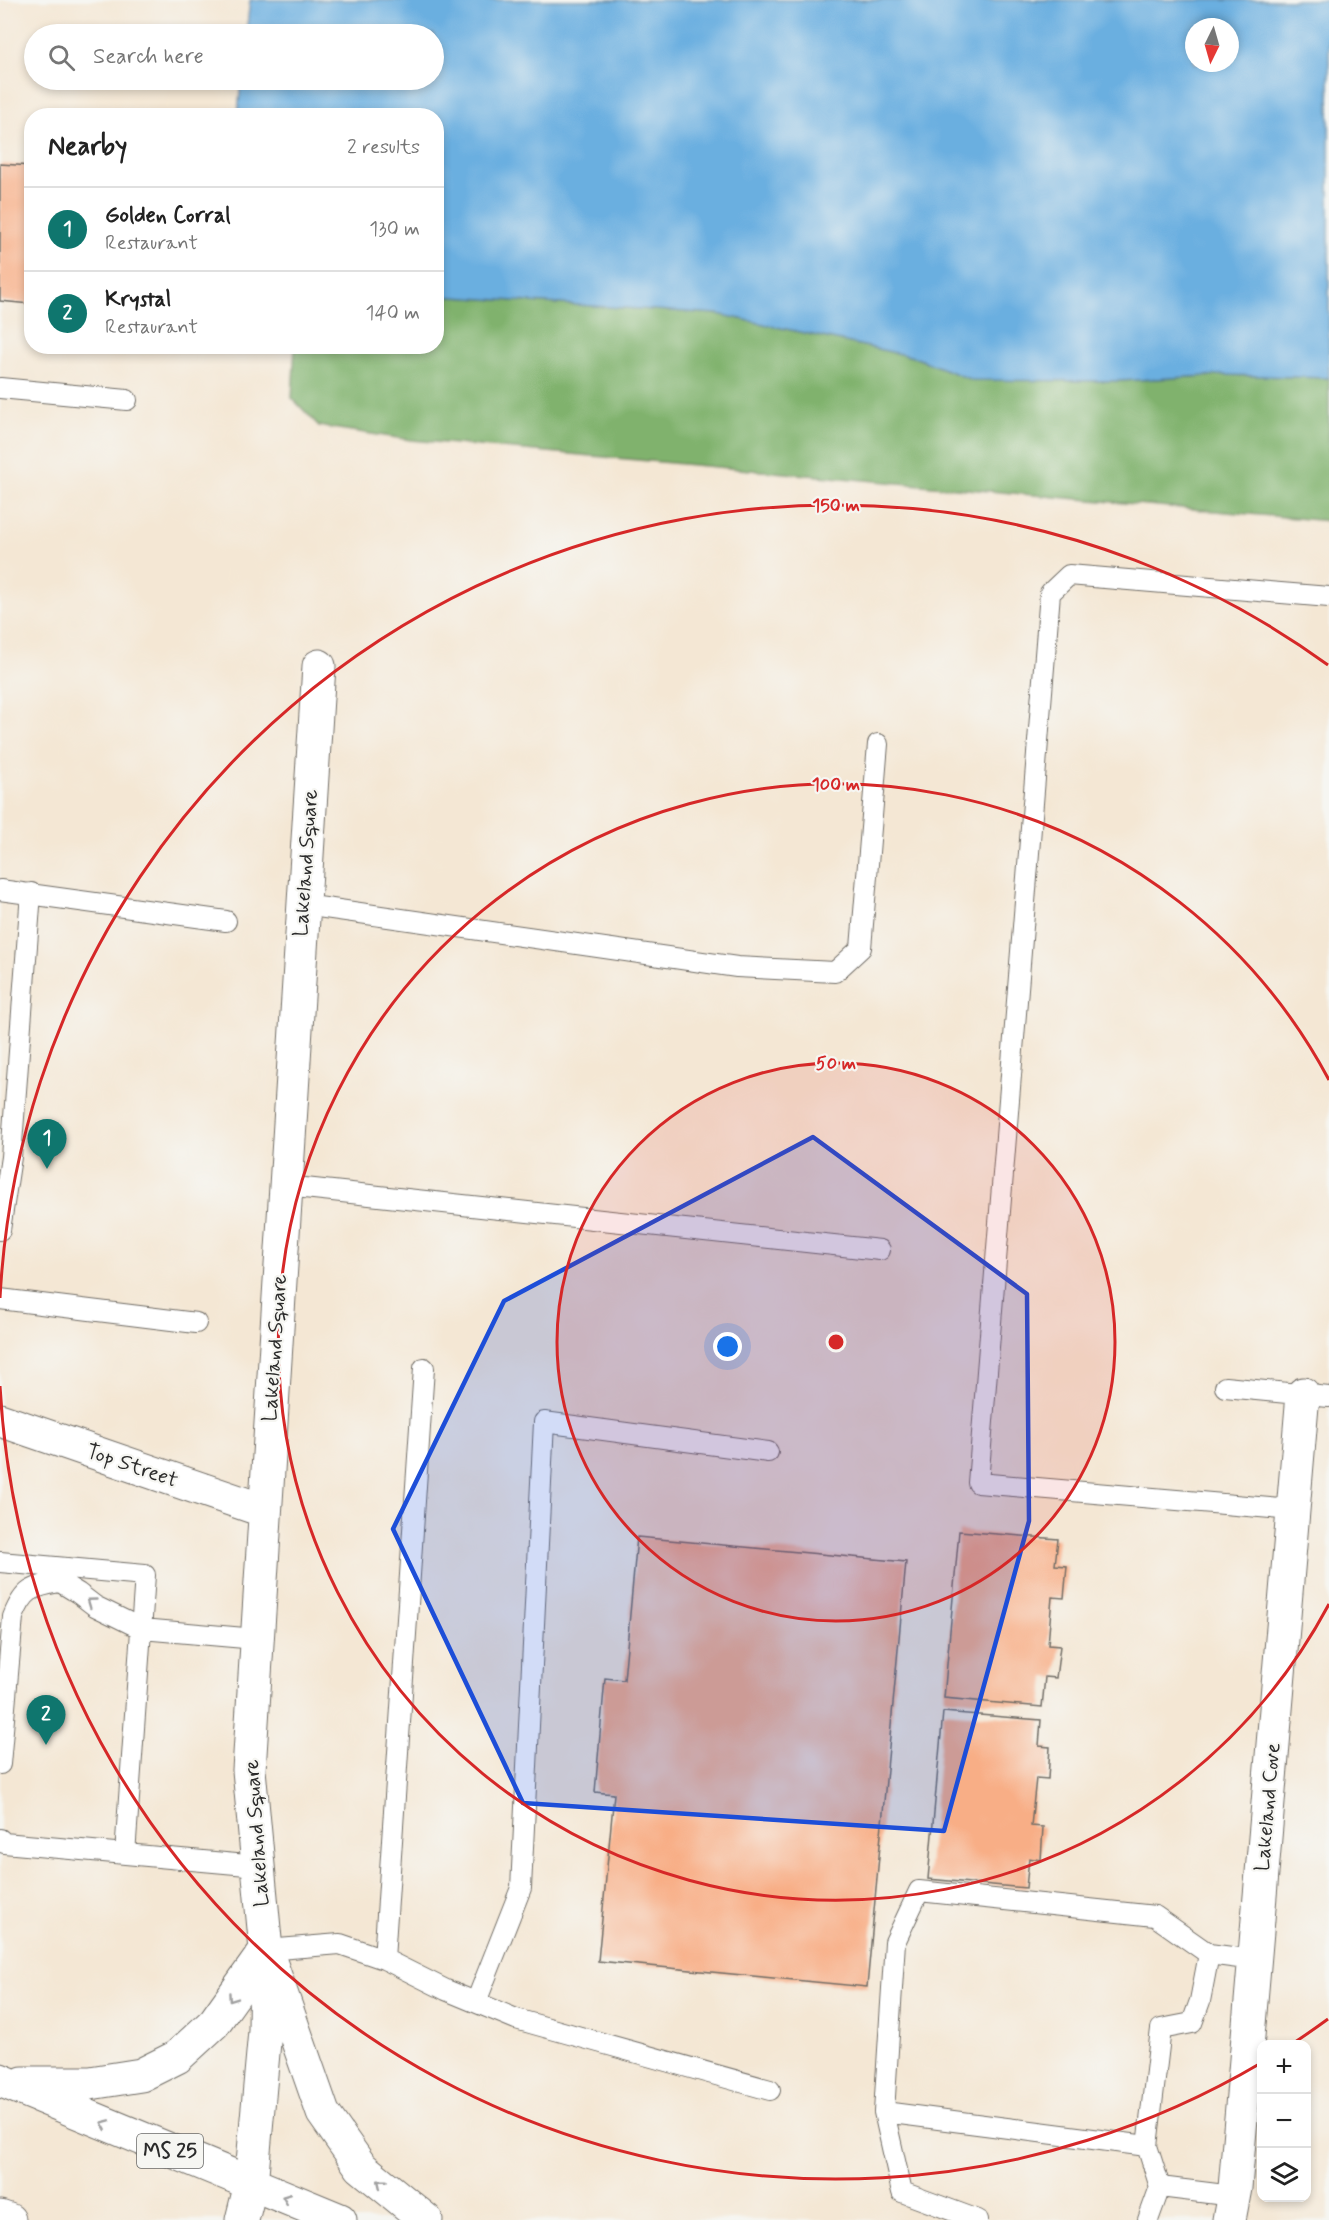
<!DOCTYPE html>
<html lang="en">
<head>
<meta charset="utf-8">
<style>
  body { margin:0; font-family:Mynerve,sans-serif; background:#f6f6f6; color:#222 }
  .controls { position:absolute; right:18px; bottom:18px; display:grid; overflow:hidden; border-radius:12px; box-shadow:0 3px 9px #0003 }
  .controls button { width:54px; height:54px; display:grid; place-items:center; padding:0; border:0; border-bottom:2px solid #e0e0e0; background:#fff; color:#222; font:30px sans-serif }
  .compass { position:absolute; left:1185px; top:18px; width:54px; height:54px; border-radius:50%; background:#fff; box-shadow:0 3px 9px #0003; rotate:185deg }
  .you { position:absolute; left:728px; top:1347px; width:21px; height:21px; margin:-15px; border:4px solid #fff; border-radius:50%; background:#1a73e8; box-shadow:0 0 0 9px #1a73e833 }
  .badge { display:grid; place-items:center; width:39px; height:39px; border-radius:50%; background:#0f766e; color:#fff; font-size:20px; font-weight:700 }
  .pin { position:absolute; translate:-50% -50px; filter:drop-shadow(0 2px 3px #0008) }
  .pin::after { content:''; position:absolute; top:32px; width:21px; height:18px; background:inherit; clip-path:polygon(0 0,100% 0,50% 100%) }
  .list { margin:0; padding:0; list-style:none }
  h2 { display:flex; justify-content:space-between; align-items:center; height:78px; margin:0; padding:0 24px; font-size:26px }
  h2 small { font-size:20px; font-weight:400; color:#767676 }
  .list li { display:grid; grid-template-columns:39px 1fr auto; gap:18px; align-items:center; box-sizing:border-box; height:84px; padding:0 24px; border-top:2px solid #e0e0e0 }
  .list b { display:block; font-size:22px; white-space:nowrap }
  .list p { margin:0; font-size:20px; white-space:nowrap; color:#767676 }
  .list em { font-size:20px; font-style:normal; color:#767676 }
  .icon { flex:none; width:33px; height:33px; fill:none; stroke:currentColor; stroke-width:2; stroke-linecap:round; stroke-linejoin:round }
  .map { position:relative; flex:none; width:1329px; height:2220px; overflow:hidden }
  .search { position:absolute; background:#fff; box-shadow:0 3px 9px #0003; left:24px; top:24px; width:420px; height:66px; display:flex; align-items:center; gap:15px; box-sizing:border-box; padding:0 21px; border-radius:33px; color:#767676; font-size:22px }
  .panel { position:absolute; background:#fff; box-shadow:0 3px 9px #0003; left:24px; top:108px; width:420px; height:246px; border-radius:24px }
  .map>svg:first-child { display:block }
  .forest { fill:#80b26d; stroke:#566e4c; stroke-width:1.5 }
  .water { fill:#6bafe0; stroke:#4b6d86; stroke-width:1.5; fill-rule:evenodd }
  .building { fill:#f8ae86 }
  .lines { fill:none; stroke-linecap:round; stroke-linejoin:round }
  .lane-casing { stroke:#716d66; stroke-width:22 }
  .street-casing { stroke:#716d66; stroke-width:35 }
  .highway-casing { stroke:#716d66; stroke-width:35 }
  .lane { stroke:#fff; stroke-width:20 }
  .street { stroke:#fff; stroke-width:33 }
  .highway { stroke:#fff; stroke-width:33 }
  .oneway { stroke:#a0a0a0 }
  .marked { fill:#1d4ed8; fill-opacity:0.2; stroke:#1d4ed8; stroke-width:4.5; stroke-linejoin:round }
  .ring { fill:none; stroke:#d62828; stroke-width:3 }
  .labels { text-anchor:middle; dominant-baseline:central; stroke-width:4.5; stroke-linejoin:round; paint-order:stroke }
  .shield { fill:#f6f6f2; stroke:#686867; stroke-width:1.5 }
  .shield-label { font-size:20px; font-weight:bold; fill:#2b2b2b }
  .street-label { font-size:21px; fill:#2b2b2b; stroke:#f6f6f2 }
  .centre { fill:#d62828; stroke:#f6f6f2; stroke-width:3 }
  .ring-label { font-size:18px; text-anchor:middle; font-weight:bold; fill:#d62828; stroke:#f6f6f2; stroke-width:4.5; stroke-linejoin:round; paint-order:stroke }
</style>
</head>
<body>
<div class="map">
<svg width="1329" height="2220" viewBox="0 0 1329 2220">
  <rect width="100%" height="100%" fill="#f6f6f2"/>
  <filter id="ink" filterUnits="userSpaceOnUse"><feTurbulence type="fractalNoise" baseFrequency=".0167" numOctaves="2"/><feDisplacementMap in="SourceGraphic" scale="12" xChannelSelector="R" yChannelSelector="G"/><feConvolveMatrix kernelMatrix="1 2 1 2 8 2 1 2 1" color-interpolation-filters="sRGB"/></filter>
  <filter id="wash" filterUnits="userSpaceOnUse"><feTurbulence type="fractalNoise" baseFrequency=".008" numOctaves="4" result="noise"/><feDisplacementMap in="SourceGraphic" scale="24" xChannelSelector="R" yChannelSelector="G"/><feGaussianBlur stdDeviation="1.35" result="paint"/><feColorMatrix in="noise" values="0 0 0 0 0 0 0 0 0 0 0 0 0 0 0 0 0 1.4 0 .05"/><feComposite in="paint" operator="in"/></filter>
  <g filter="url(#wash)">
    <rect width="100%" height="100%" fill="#f4e7d4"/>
    <path class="forest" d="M437 296 718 314 914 357 972 380 1119 381 1223 375 1329 378V521L411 440 319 426 292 398 295 347 436 346Z"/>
    <path class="water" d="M250 0H1329V378L1223 375 1119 381 972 380 914 357 718 314 437 296 436 116 238 115 241 80H434V34H246ZM1194 27H1230V63H1194Z"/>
    <g id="blocks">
      <path class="building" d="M0 164 32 166V296L30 304 0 301Z
        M959 1531 1058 1539 1055 1565 1067 1566 1064 1598 1052 1597 1048 1645 1060 1646 1056 1678 1045 1677 1042 1707 944 1698Z
        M637 1537 906 1562 867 1987 598 1961 614 1794 595 1792 605 1678 624 1680Z
        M943 1712 1041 1720 1039 1746 1050 1747 1048 1779 1036 1778 1031 1826 1043 1827 1041 1860 1029 1858 1026 1888 928 1879Z"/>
    </g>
  </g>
  <g filter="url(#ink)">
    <use href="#blocks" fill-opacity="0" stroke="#716d66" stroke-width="1.5"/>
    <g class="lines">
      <g class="lane-casing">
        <path id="lane" d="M0 388 127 400
          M0 890 226 921
          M304 905 737 967 835 972 861 948 878 744
          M286 1186 880 1250
          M0 1230 11 1157 31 893
          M0 1299 196 1323
          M1225 1387 1329 1397
          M1293 1510 978 1483 1050 593 1069 575 1329 597
          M0 1562 145 1575 125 1854
          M0 1764 13 1617C24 1589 32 1587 60 1582L78 1593 95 1606 142 1629 256 1639
          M0 1839 4 1843 258 1866
          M266 1950 340 1944 384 1959 446 1990 516 2019 770 2090
          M384 1959 424 1368
          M476 2002 521 1888 544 1422 768 1452
          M884 2112 895 1942 919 1891 1155 1916 1209 1954
          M1147 2146 1161 2029 1192 2023 1200 2001 1209 1954 1254 1960
          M1160 2187 1233 2196
          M978 2220 902 2192 884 2112 1147 2146 1160 2187 1148 2220"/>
      </g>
      <g class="street-casing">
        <path id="street" d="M0 1420 265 1511
          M242 2220 251 2184 265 2031 266 1950 249 1770 319 666
          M1229 2220 1235 2188 1303 1394"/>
      </g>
      <g class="highway-casing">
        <path id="highway" d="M266 1950 323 2113 361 2167 426 2220
          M0 2080 340 2220
          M23 2083H90L141 2075 177 2057 214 2023 266 1950
          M0 2217 9 2220"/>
      </g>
      <use href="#lane" class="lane"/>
      <use href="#street" class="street"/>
      <use href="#highway" class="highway"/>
    </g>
    <defs><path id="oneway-chevron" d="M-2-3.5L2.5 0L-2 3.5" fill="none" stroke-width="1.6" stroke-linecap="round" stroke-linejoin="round" transform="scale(1.5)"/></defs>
    <g class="oneway">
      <use href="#oneway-chevron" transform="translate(91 1602) rotate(-144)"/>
      <use href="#oneway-chevron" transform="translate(232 1998) rotate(125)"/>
      <use href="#oneway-chevron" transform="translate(105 2124) rotate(-157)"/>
      <use href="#oneway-chevron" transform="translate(381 2183) rotate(-141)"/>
      <use href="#oneway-chevron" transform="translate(286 2198) rotate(-158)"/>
    </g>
  </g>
  <path class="marked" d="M813 1137 1027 1294 1029 1521 944 1831 523 1803 393 1529 504 1301Z"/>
  <circle cx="836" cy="1342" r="279" fill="#d62828" fill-opacity=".12"/>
  <g class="ring">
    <circle cx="836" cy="1342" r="279"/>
    <path d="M1329 1604A558 558 0 1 1 1329 1080"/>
    <path d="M1328 2019A837 837 0 0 1 1292 2044M1261 2063A837 837 0 0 1 0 1386M0 1298A837 837 0 0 1 1328 665"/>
  </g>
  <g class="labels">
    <rect class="shield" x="137" y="2134" width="66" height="34" rx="4.5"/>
    <g class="shield-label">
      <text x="170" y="2151">MS 25</text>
    </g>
    <g class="street-label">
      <text transform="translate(306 863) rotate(-86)">Lakeland Square</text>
      <text transform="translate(275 1348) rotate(-86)">Lakeland Square</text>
      <text transform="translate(132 1466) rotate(19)">Top Street</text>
      <text transform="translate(1268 1807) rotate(-85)">Lakeland Cove</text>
      <text transform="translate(257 1833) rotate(-94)">Lakeland Square</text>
    </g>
  </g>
  <circle cx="836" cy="1342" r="9" class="centre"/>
  <g class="ring-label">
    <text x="836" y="511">150 m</text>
    <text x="836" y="790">100 m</text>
    <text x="836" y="1069">50 m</text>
  </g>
</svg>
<div class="controls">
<button>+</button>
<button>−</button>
<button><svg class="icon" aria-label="layers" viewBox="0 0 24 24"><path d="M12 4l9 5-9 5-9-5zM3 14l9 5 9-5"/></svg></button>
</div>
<svg class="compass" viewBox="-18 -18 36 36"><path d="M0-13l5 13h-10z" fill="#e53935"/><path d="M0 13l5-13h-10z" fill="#767676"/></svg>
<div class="you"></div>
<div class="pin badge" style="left:47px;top:1169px">1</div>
<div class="pin badge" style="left:46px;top:1745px">2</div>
<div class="search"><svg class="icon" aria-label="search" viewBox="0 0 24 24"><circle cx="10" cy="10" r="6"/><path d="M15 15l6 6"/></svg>Search here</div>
<section class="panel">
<h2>Nearby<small>2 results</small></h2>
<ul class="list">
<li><span class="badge">1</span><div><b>Golden Corral</b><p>Restaurant</p></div><em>130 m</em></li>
<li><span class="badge">2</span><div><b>Krystal</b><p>Restaurant</p></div><em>140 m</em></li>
</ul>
</section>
</div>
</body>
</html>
